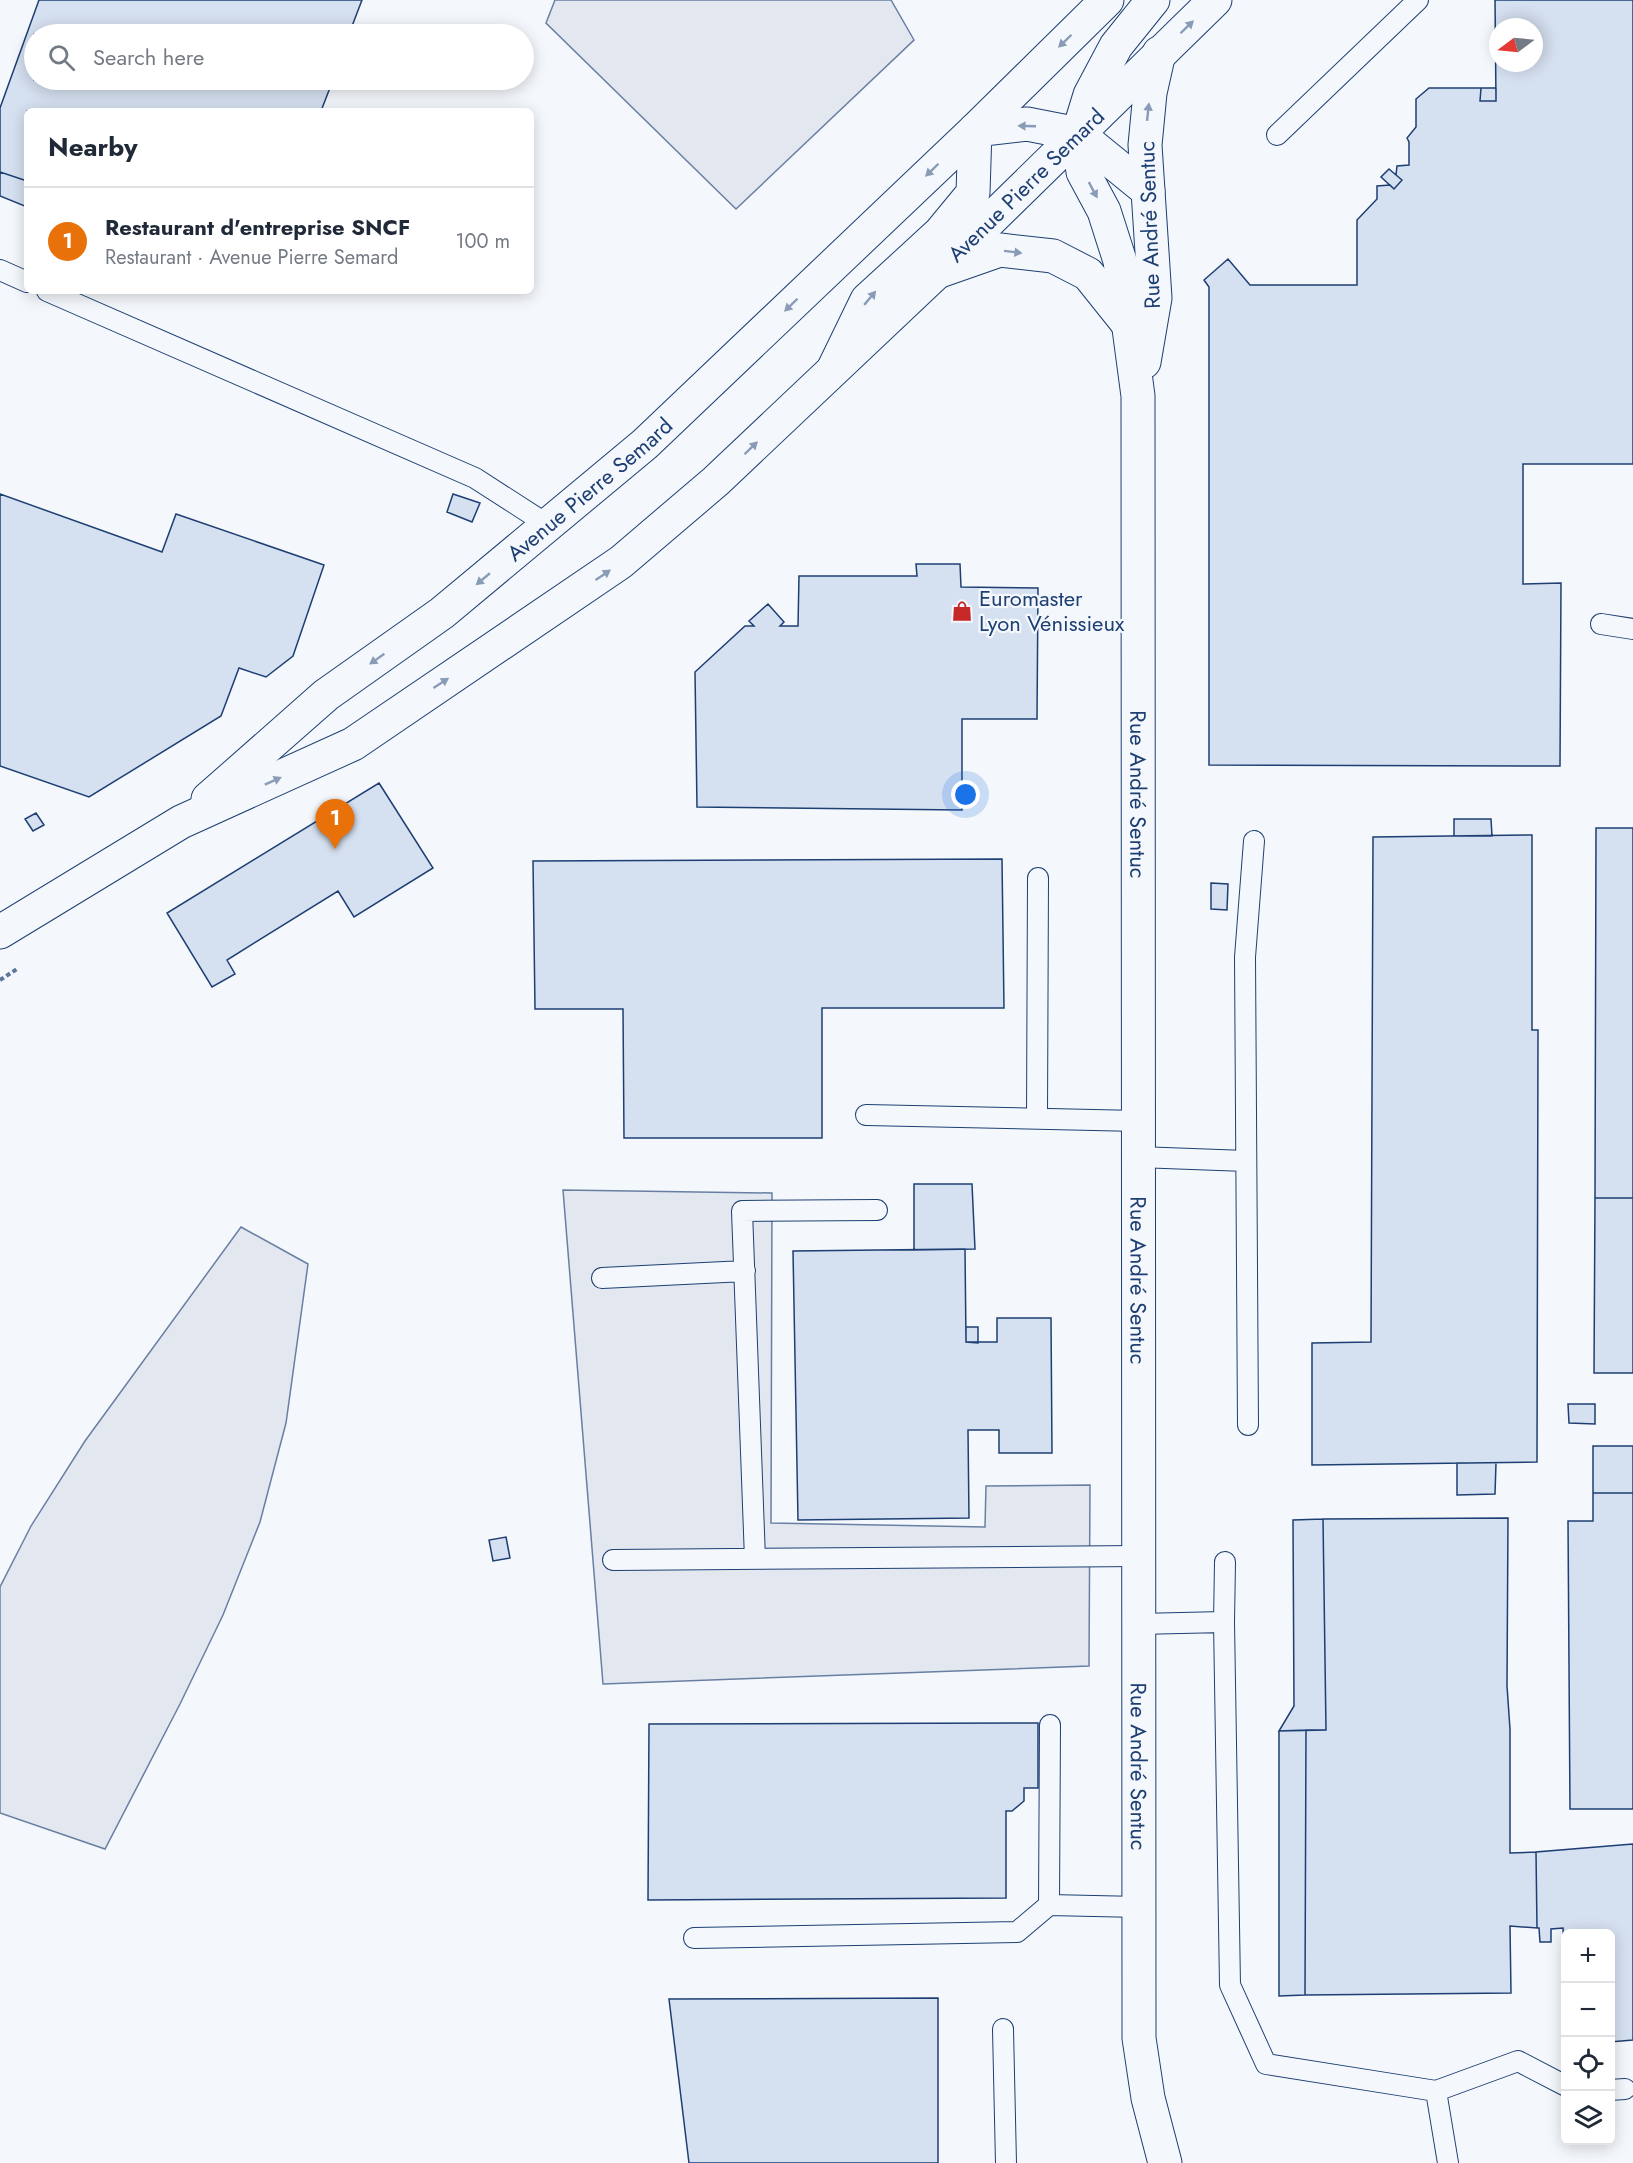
<!DOCTYPE html>
<html lang="en">
<head>
<meta charset="utf-8">
<style>
  body { margin:0; font-family:Jost,sans-serif; background:#f6f6f7; color:#1f2937 }
  .controls { position:absolute; right:18px; bottom:18px; display:grid; overflow:hidden; border-radius:9px; box-shadow:0 3px 15px #0003 }
  .controls button { width:54px; height:54px; display:grid; place-items:center; padding:0; border:0; border-bottom:2px solid #e0e1e3; background:#fff; color:#1f2937; font:30px sans-serif }
  .compass { position:absolute; left:1489px; top:18px; width:54px; height:54px; border-radius:50%; background:#fff; box-shadow:0 3px 15px #0003; rotate:254deg }
  .you { position:absolute; left:966px; top:795px; width:21px; height:21px; margin:-15px; border:4px solid #fff; border-radius:50%; background:#1a73e8; box-shadow:0 0 0 9px #1a73e833 }
  .badge { display:grid; place-items:center; width:39px; height:39px; border-radius:50%; background:#b45309; color:#fff; font-size:20px; font-weight:700 }
  .pin { position:absolute; translate:-50% -50px; filter:drop-shadow(0 2px 3px #0008) }
  .pin::after { content:''; position:absolute; top:32px; width:21px; height:18px; background:inherit; clip-path:polygon(0 0,100% 0,50% 100%) }
  .list { margin:0; padding:0; list-style:none }
  h2 { display:flex; justify-content:space-between; align-items:center; height:78px; margin:0; padding:0 24px; font-size:26px }
  h2 small { font-size:20px; font-weight:400; color:#747a83 }
  .list li { display:grid; grid-template-columns:39px 1fr auto; gap:18px; align-items:center; box-sizing:border-box; height:108px; padding:0 24px; border-top:2px solid #e0e1e3 }
  .list b { display:block; font-size:22px; white-space:nowrap }
  .list p { margin:0; font-size:20px; white-space:nowrap; color:#747a83 }
  .list em { font-size:20px; font-style:normal; color:#747a83 }
  .icon { flex:none; width:33px; height:33px; fill:none; stroke:currentColor; stroke-width:2; stroke-linecap:round; stroke-linejoin:round }
  .map { position:relative; flex:none; width:1633px; height:2163px; overflow:hidden }
  .search { position:absolute; background:#fff; box-shadow:0 3px 15px #0003; left:24px; top:24px; width:510px; height:66px; display:flex; align-items:center; gap:15px; box-sizing:border-box; padding:0 21px; border-radius:33px; color:#747a83; font-size:22px }
  .panel { position:absolute; background:#fff; box-shadow:0 3px 15px #0003; left:24px; top:108px; width:510px; height:186px; border-radius:9px }
  .map>svg:first-child { display:block }
  .parking { fill:#e3e8f0; stroke:#687fa3; stroke-width:1.5 }
  .building { fill:#d5e0f0; stroke:#1d3f73; stroke-width:1.5; fill-rule:evenodd }
  .lines { fill:none; stroke-linecap:round; stroke-linejoin:round }
  .service-casing { stroke:#1d3f73; stroke-width:22 }
  .minor-casing { stroke:#1d3f73; stroke-width:35 }
  .tertiary-casing { stroke:#1d3f73; stroke-width:35 }
  .path { stroke:#5e769c; stroke-width:4; stroke-dasharray:4.5 3; stroke-linecap:butt }
  .service { stroke:#f4f7fb; stroke-width:20 }
  .minor { stroke:#f4f7fb; stroke-width:33 }
  .tertiary { stroke:#f4f7fb; stroke-width:33 }
  .oneway { fill:#889bb7 }
  .labels { text-anchor:middle; dominant-baseline:central; stroke-width:4.5; stroke-linejoin:round; paint-order:stroke }
  .street-label { font-size:22px; fill:#1d3f73; stroke:#f4f7fb }
  .poi-label { font-size:22px; fill:#1d3f73; stroke:#f4f7fb; text-anchor:start }
</style>
</head>
<body>
<div class="map">
<svg width="1633" height="2163" viewBox="0 0 1633 2163">
  <rect width="100%" height="100%" fill="#f4f7fb"/>
  <path class="parking" d="M555 0H891L914 40 736 209 546 23Z
    M563 1190 772 1193 771 1523 985 1527 986 1486 1090 1485 1089 1666 603 1684Z
    M241 1227 308 1264 286 1423 260 1522 223 1615 180 1704 105 1849 0 1813V1587L31 1526 85 1441Z"/>
  <path class="building" d="M39 0H362L349 34H34V80H333L321 111H27V181L0 172V108Z
    M1495 0H1633V464H1523V584L1561 583 1560 766 1209 765V287L1204 280 1228 259 1250 285H1357V220L1377 199V186L1390 185 1394 189 1402 180 1396 175 1397 166 1409 165V142L1407 138 1416 127V99L1429 88H1481L1480 101H1496ZM1498 27H1534V63H1498Z
    M1481 88H1496V101H1480Z
    M1389 169 1402 180 1394 189 1381 177Z
    M0 172 27 181V207L0 196Z
    M0 494 162 552 176 514 324 565 293 656 266 677 239 668 221 716 89 797 0 766Z
    M453 494 480 503 472 522 447 512Z
    M916 564H960L961 587 1038 588 1037 719H962V810L697 807 695 672 745 626H754L749 621 768 604 784 622 780 626H798L799 576H917Z
    M379 783 433 868 354 917 338 891 227 960 235 974 212 987 167 913Z
    M36 813 44 825 33 831 25 819Z
    M1454 819H1491L1492 836H1454Z
    M1596 828H1633V1198H1595Z
    M1532 835V1030H1538L1537 1462 1312 1465V1343L1371 1342 1373 837Z
    M1002 859 1004 1008H822V1138H624L623 1009H535L533 861Z
    M1211 883 1228 884 1227 910 1211 909Z
    M914 1184H972L975 1249 914 1250Z
    M1595 1198H1633V1373H1594Z
    M965 1249 966 1342H997V1318H1051L1052 1453H999V1430H968L969 1518 798 1520 793 1251Z
    M966 1327H978V1343L966 1342Z
    M1568 1404H1595V1424L1569 1423Z
    M1593 1446H1633V1493H1593Z
    M1457 1463H1496L1495 1494 1457 1495Z
    M1593 1493H1633V1809H1570L1568 1521H1593Z
    M1508 1518 1507 1686 1510 1729V1853L1536 1852 1537 1928 1510 1926 1511 1993 1305 1995 1306 1730H1326L1323 1519Z
    M1323 1519 1326 1730 1279 1731 1294 1706 1293 1520Z
    M506 1537 510 1558 493 1561 489 1540Z
    M1038 1723V1788H1024V1801L1012 1811H1006V1898L648 1900 649 1724Z
    M1306 1730 1305 1995 1279 1996V1731Z
    M1633 1844V2040L1610 2042V1934H1566V1992L1563 1928 1551 1929V1942H1540L1539 1928H1537L1536 1852Z
    M938 1998V2163H689L669 1999Z"/>
  <g class="lines">
    <g class="service-casing">
      <path id="service" d="M1277 135 1418 0
        M0 270 27 282
        M47 291 475 478 548 525
        M1601 624 1633 629
        M866 1115 1138 1121
        M1037 1118 1038 878
        M1138 1157 1246 1161
        M602 1278 745 1271
        M1248 1425 1245 957 1254 841
        M755 1559 742 1211 877 1210
        M613 1560 1138 1556
        M1225 1562 1224 1622 1230 1985 1266 2064 1436 2091 1448 2163
        M1138 1624 1224 1622
        M1049 1905 1050 1725
        M694 1938 1017 1932 1049 1905 1139 1907
        M1003 2029 1006 2163
        M1610 2090 1625 2089
        M1436 2091 1518 2061 1566 2086"/>
    </g>
    <g class="minor-casing">
      <g id="minor">
        <path id="s1" d="M1153 0 1116 46 1090 95 1078 134 1083 172 1104 211 1120 261 1138 396 1139 2038 1148 2098 1165 2163"/>
        <path d="M937 272 1000 250 1053 256 1088 274 1128 324"/>
        <path d="M1144 362 1155 298 1145 145 1150 93 1159 53"/>
        <path d="M834 368 867 300 940 233 973 193 975 130 1027 124 1078 134 1148 191"/>
      </g>
    </g>
    <g class="tertiary-casing">
      <g id="tertiary">
        <path id="s2" d="M208 799 326 695 442 613 645 444 975 130 1107 0"/>
        <path id="s3" d="M0 932 181 822 353 744 621 562 716 481 937 272 1215 0"/>
      </g>
    </g>
    <path class="path" d="M0 980 17 969"/>
    <use href="#service" class="service"/>
    <use href="#minor" class="minor"/>
    <use href="#tertiary" class="tertiary"/>
  </g>
  <defs><path id="oneway-solid" d="M-6-.8H1V-3.2L6.5 0L1 3.2V.8H-6Z" transform="scale(1.5)"/></defs>
  <g class="oneway">
    <use href="#oneway-solid" transform="translate(1187 27) rotate(-44)"/>
    <use href="#oneway-solid" transform="translate(1065 41) rotate(136)"/>
    <use href="#oneway-solid" transform="translate(1148 112) rotate(-84)"/>
    <use href="#oneway-solid" transform="translate(1027 126) rotate(-178)"/>
    <use href="#oneway-solid" transform="translate(932 170) rotate(136)"/>
    <use href="#oneway-solid" transform="translate(1093 190) rotate(62)"/>
    <use href="#oneway-solid" transform="translate(1013 252) rotate(7)"/>
    <use href="#oneway-solid" transform="translate(870 298) rotate(-50)"/>
    <use href="#oneway-solid" transform="translate(791 305) rotate(136)"/>
    <use href="#oneway-solid" transform="translate(751 448) rotate(-44)"/>
    <use href="#oneway-solid" transform="translate(603 575) rotate(-34)"/>
    <use href="#oneway-solid" transform="translate(483 579) rotate(140)"/>
    <use href="#oneway-solid" transform="translate(377 659) rotate(145)"/>
    <use href="#oneway-solid" transform="translate(441 683) rotate(-33)"/>
    <use href="#oneway-solid" transform="translate(273 781) rotate(-24)"/>
  </g>
  <defs>
    <g id="shop-bare" transform="scale(1.62)"><path d="M-5-2.5h2.3a2.7 3.5 0 0 1 5.4 0H5L5.5 6h-11ZM-1.5-2.5h3a1.5 2.3 0 0 0-3 0Z" fill="#c62828" stroke="#f4f7fb" stroke-width="2.5" paint-order="stroke"/></g>
  </defs>
  <g fill-rule="evenodd">
    <use href="#shop-bare" x="962" y="611"/>
  </g>
  <g class="labels">
    <g class="street-label">
      <text stroke="none"><textPath href="#s3" startOffset="1278">Avenue Pierre Semard</textPath></text>
      <text transform="translate(1149 225) rotate(-92)">Rue André Sentuc</text>
      <text stroke="none"><textPath href="#s2" startOffset="492">Avenue Pierre Semard</textPath></text>
      <text stroke="none"><textPath href="#s1" startOffset="825">Rue André Sentuc</textPath></text>
      <text stroke="none"><textPath href="#s1" startOffset="1311">Rue André Sentuc</textPath></text>
      <text stroke="none"><textPath href="#s1" startOffset="1797">Rue André Sentuc</textPath></text>
    </g>
    <g class="poi-label">
      <text x="979" y="598">Euromaster<tspan x="979" dy="25">Lyon Vénissieux</tspan></text>
    </g>
  </g>
</svg>
<div class="controls">
<button>+</button>
<button>−</button>
<button><svg class="icon" aria-label="locate" viewBox="0 0 24 24"><circle cx="12" cy="12" r="6"/><path d="M12 2v4M12 18v4M2 12h4M18 12h4"/></svg></button>
<button><svg class="icon" aria-label="layers" viewBox="0 0 24 24"><path d="M12 4l9 5-9 5-9-5zM3 14l9 5 9-5"/></svg></button>
</div>
<svg class="compass" viewBox="-18 -18 36 36"><path d="M0-13l5 13h-10z" fill="#e53935"/><path d="M0 13l5-13h-10z" fill="#747a83"/></svg>
<div class="you"></div>
<div class="pin badge" style="left:335px;top:849px;background:#e8710a">1</div>
<div class="search"><svg class="icon" aria-label="search" viewBox="0 0 24 24"><circle cx="10" cy="10" r="6"/><path d="M15 15l6 6"/></svg>Search here</div>
<section class="panel">
<h2>Nearby<small></small></h2>
<ul class="list">
<li><span class="badge" style="background:#e8710a">1</span><div><b>Restaurant d'entreprise SNCF</b><p>Restaurant · Avenue Pierre Semard</p></div><em>100 m</em></li>
</ul>
</section>
</div>
</body>
</html>
